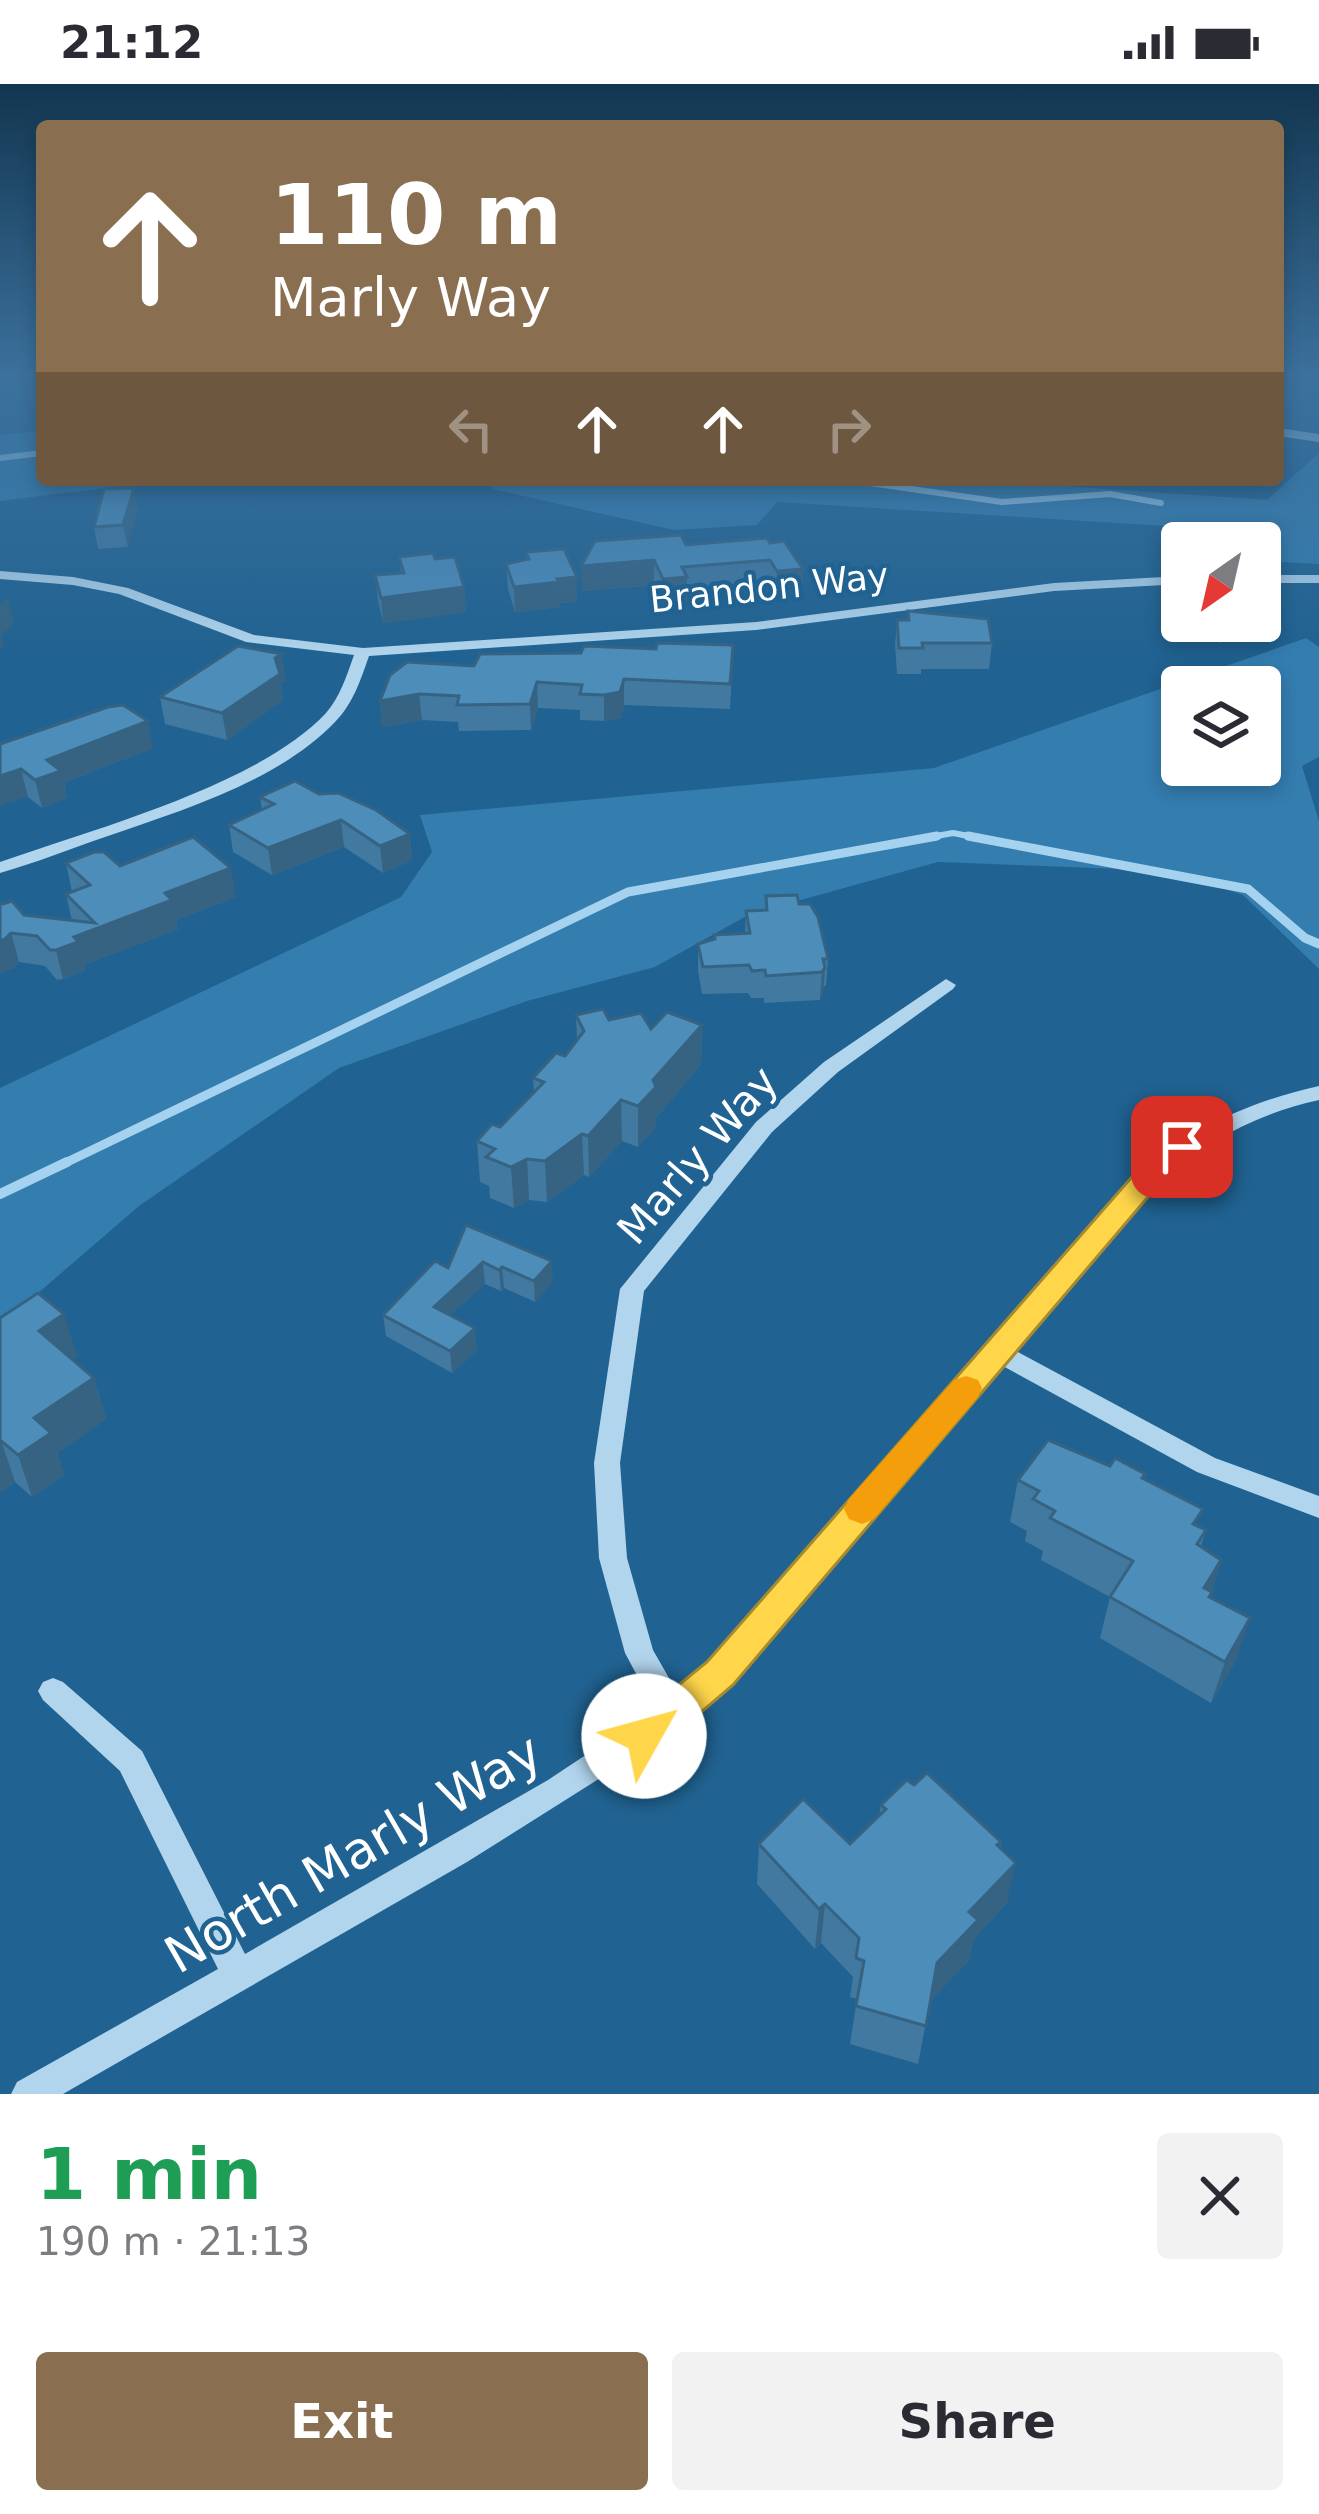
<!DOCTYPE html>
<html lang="en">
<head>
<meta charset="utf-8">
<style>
  body { margin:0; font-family:"DejaVu Sans",sans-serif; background:#f2f2f3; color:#2b2b33; height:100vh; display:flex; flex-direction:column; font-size:45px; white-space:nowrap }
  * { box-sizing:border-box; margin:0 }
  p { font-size:39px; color:#7c7c81 }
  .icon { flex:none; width:66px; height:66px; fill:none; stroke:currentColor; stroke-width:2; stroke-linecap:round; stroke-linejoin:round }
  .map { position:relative; height:2010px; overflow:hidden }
  .panel { display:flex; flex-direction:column; background:#fff; flex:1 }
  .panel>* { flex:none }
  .guide { position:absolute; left:36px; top:36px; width:1248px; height:366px; border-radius:12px; box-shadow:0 6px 18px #0003; background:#896e4f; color:#fff; overflow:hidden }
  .needle { width:78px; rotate:214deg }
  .controls { position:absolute; left:1161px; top:438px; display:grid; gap:24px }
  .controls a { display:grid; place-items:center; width:120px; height:120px; border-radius:12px; background:#fff; box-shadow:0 6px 18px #0003; font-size:60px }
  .pin { position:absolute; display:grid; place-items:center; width:102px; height:102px; color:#fff; margin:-51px; border-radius:24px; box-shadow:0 6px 18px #0006 }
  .me { position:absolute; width:132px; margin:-66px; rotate:52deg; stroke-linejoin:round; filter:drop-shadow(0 0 9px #0008) }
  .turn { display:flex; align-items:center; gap:42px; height:252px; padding:0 36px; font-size:54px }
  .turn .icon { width:156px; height:156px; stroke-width:2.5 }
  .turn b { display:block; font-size:84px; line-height:102px }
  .lanes { display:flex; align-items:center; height:114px; padding:0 36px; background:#0003; justify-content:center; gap:60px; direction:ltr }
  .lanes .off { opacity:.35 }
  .round { display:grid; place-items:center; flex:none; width:126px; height:126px; border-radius:12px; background:#f2f2f3 }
  .headline { display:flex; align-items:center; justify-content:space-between; height:204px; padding:0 36px }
  h1 { font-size:72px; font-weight:700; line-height:90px; color:#1e9e55 }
  .button { display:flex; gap:24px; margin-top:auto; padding:24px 36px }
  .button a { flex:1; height:138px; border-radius:12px; background:#896e4f; color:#fff; font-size:48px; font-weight:700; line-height:138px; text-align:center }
  .button a+a { background:#f2f2f3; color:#2b2b33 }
  .status { display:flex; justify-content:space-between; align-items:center; height:84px; padding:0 60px; background:#fff; direction:ltr }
  .status svg { height:33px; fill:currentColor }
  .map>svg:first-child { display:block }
  .green { fill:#337daf; fill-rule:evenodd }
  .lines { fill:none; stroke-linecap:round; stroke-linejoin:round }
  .stream-far2 { stroke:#a5d2ef; stroke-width:6 }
  .stream-far1 { stroke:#a5d2ef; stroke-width:9 }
  .stream { stroke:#a5d2ef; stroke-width:10 }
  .minor { fill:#b1d5ed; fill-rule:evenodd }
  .wall { fill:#4279a0 }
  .shaded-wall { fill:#366382 }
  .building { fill:#4d8dba; stroke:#366382; stroke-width:3 }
  .route { fill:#ffd54a; stroke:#a68a30; stroke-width:3 }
  .slow { fill:#f59e0b }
  .labels { text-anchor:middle; stroke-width:9; stroke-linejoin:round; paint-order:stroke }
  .far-street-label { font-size:36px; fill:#fff; stroke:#206291 }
  .street-label { font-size:42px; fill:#fff; stroke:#206291 }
  .near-street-label { font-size:51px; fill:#fff; stroke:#206291 }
</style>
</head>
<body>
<div class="status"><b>21:12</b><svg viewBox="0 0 49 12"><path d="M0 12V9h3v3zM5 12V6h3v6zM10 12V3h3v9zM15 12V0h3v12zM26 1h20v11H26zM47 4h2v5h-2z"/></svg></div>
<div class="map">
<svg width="1319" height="2010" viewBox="0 0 1319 2010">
  <rect width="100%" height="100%" fill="#206291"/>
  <!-- green -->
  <g class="green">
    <polygon points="42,346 42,396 169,396 0,417 0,351"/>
    <polygon points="1319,369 1319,480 1260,477 1260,459 1240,459 1231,446 777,418 757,441 674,446 492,405 489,396 974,396 1267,416"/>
    <path d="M1306 554 1319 563V673L1302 682 1319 737V885L1243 811 1172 787 938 778 750 830 655 883 527 917 339 984 139 1122 0 1242V1004L401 813 432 768 420 731 934 684ZM1182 603H1260V681H1182Z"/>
  </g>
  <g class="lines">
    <!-- stream-far2 -->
    <g class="stream-far2">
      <polyline points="0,374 42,369"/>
      <polyline points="849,396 1002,418 1110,410 1161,419"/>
      <polyline points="920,755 953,749 984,755"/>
    </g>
    <!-- stream-far1 -->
    <g class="stream-far1">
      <polyline points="968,752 1248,805 1305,854 1319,860"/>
      <polyline points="61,1081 628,808 937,752"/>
    </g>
    <!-- stream -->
    <polyline class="stream" points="0,1110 67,1078"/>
    <!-- minor -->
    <g class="minor">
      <polygon points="1278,344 1319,350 1319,358 1278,352"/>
      <path d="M0 487 73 493 128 504 254 551 363 564 756 538 1054 499 1182 492V500L1054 507 756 546 369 572C361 595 353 620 335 638 277 698 183 726 105 753 70 765 35 779 0 789V778C93 745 259 701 326 629 340 613 347 591 354 571L246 558 119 510 73 501 0 495Z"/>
      <rect x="1260" y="491" width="59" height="8"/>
      <path d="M946 895 956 901 953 905 838 988 772 1048 644 1207 620 1379 627 1474 653 1566 677 1608 710 1580 1141 1088C1194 1043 1251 1017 1319 1002V1016C1170 1049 1106 1157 1014 1266L1215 1374 1319 1412V1434L1197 1388 1001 1281 730 1598 689 1634 686 1640 467 1778 63 2010H11L17 1998 218 1885 120 1687 43 1616 38 1607 43 1598 53 1594 63 1598 142 1667 245 1870 548 1696 655 1625 625 1569 599 1474 594 1379 620 1205 756 1038 824 978Z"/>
    </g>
  </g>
  <!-- wall -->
  <g class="wall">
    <polygon points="138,426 128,463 98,465 94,443"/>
    <polygon points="770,459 803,485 802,510 776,512 769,500 687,507 687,518 663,520 654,501 582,507 686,461"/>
    <polygon points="526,468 577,518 560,519 560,523 515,528 508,505 506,480 526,475"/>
    <polygon points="399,473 435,475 464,503 466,528 383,539 378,516 375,491 401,489"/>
    <polygon points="908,527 992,559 989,585 921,585 921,590 897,590 895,561 897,536 907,536"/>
    <polygon points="1185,537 1254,537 1253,541 1220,559 1184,546"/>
    <polygon points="474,582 732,586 730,625 624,621 621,634 604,637 580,636 580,626 538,624 531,646 459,647 458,638 422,636 382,643 380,617"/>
    <polygon points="286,596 281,599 283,616 227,656 165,640 160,613"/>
    <polygon points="0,660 153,664 64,699 67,714 42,724 28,713"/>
    <polygon points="319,710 410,750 412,776 383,789 344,763 272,791 233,768 229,741 262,726 260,713"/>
    <polygon points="66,779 120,782 236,813 176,836 178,845 84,881 85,887 63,895 57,896 45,882 19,878 13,885 0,819 24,831 72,837 66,810 72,808"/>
    <polygon points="766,812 799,820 828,875 826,902 824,902 820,916 764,919 764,914 751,914 748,909 702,910 698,887 698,860 745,850 746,827 765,826"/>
    <polygon points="576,931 651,945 702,941 701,980 656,1034 656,1043 638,1063 622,1057 589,1093 584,1091 547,1118 529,1116 514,1124 490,1114 489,1102 480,1098 477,1057 500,1043 534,1008 533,994 565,972 577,956"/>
    <polygon points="466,1141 553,1198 535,1218 504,1204 501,1207 485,1200 450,1231 477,1266 452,1289 386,1252 383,1231 448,1184"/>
    <polygon points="0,1234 77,1272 72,1275 94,1294 106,1335 57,1369 64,1391 32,1413 15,1398 0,1408"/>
    <polygon points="1143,1395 1198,1442 1206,1446 1201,1462 1221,1476 1210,1514 1236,1576 1211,1619 1100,1554 1110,1513 1041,1476 1043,1467 1025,1457 1027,1447 1010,1438 1018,1396"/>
    <polygon points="881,1721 1001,1758 1000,1764 1007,1819 974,1854 969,1876 930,1917 918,1980 850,1960 857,1915 850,1913 853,1893 821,1859 815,1865 757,1800 759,1760 850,1760 879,1732"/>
  </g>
  <!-- shaded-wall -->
  <g class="shaded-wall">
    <polygon points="134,404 138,426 128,463 123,441"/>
    <polygon points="654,476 654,501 582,507 581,482"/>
    <polygon points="803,485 802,510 776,512 777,487"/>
    <polygon points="577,493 577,518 560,519 560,523 515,528 514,503"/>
    <polygon points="687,493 687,518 663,520 663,495"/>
    <polygon points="464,503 466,528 383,539 381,514"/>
    <polygon points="8,514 14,539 1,552 4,563 0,564 0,522"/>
    <polygon points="1225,537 1254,537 1253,541 1220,559"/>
    <polygon points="282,570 286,596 281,599 283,616 227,656 222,629"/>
    <polygon points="624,595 624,621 621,634 604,637 604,611"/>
    <polygon points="537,598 538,624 531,646 530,620"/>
    <polygon points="419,610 422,636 382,643 380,617"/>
    <polygon points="148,637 153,664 64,699 67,714 42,724 35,696 47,676"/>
    <polygon points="21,685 28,713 0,722 0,692"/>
    <polygon points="341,736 344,763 272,791 268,764"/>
    <polygon points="410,750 412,776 383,789 380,762"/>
    <polygon points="231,784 236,813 176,836 178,845 84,881 85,887 63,895 56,866 74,853 165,809"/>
    <polygon points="11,849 19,878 13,885 0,889 0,857"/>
    <polygon points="825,884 823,911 820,916 822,888"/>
    <polygon points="702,941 701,980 656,1034 656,1043 638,1063 638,1022 653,996"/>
    <polygon points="621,1016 622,1057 589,1093 588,1052"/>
    <polygon points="582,1050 584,1091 547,1118 545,1077"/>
    <polygon points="527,1075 529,1116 514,1124 511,1083"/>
    <polygon points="552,1177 553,1198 535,1218 534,1197"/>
    <polygon points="483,1178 485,1200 436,1244 434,1223"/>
    <polygon points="502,1183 504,1204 501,1207 499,1186"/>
    <polygon points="64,1230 77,1272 51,1289 39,1247"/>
    <polygon points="475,1244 477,1266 452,1289 450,1267"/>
    <polygon points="94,1294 106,1335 57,1369 64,1391 32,1413 18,1371 34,1334"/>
    <polygon points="1,1356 15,1398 0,1408 0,1356"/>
    <polygon points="1221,1476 1211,1511 1204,1504"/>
    <polygon points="1250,1534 1236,1576 1211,1619 1225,1578"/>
    <polygon points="1016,1779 1007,1819 974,1854 969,1876 930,1918 937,1879 969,1828"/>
    <polygon points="825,1820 821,1859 815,1865 819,1825"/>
  </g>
  <!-- building -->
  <g class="building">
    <polygon points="134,404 123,441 94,443 104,405"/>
    <polygon points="681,451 686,461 767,454 770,459 784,457 803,485 777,487 770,476 682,483 687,493 663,495 654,476 581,482 595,457"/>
    <polygon points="564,465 577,493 557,495 559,498 514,503 506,480 529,475 526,468"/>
    <polygon points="433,469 435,475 455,473 464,503 381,514 375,491 404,489 399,473"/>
    <polygon points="908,527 988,535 992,559 922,559 923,564 899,564 897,536 909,536"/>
    <polygon points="657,559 733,561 730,600 624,595 620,608 604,611 580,610 582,601 537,598 530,620 457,621 459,612 419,610 380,617 390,591 407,578 474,582 480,570 581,569 584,562 656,565"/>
    <polygon points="238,562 282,570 275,574 280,590 222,629 160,613"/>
    <polygon points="123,621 148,637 47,676 61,687 35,696 21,685 0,692 0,660 108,623"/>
    <polygon points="295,697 319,710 338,709 376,726 410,750 380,762 341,736 268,764 229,741 274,720 260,713"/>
    <polygon points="193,753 231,784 165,809 172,816 74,853 78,858 56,866 50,866 37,852 11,849 5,855 0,857 0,819 3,820 12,817 24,831 95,839 66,810 90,801 66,779 94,768 104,768 120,782"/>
    <polygon points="797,811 799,820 810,820 818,833 828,875 823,875 825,884 822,888 766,892 765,886 752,887 749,881 703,883 698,860 715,855 714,851 750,849 746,827 767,826 766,812"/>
    <polygon points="603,925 609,936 641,929 651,945 667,928 702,941 653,996 656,1003 638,1022 621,1016 588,1052 582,1050 545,1077 527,1075 511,1083 486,1073 495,1065 477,1057 492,1040 500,1043 544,998 533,994 556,969 565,972 584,947 576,931"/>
    <polygon points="466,1141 552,1177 534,1197 502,1183 499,1186 483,1178 434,1223 475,1244 450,1267 383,1231 435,1177 448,1184"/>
    <polygon points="38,1209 64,1230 39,1247 94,1294 34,1334 51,1349 18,1371 0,1356 0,1234"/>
    <polygon points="1048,1356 1110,1382 1115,1374 1145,1390 1142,1394 1203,1425 1193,1440 1206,1446 1197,1460 1221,1476 1204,1504 1212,1508 1209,1513 1250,1534 1225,1578 1110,1513 1133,1477 1050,1434 1055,1427 1033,1415 1039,1407 1018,1396"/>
    <polygon points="927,1689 1001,1758 997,1761 1016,1779 969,1828 978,1836 937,1879 926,1942 856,1922 864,1877 856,1874 859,1854 825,1820 819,1825 759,1760 803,1715 850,1760 886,1725 881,1721 907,1696 914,1701"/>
  </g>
  <!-- sky -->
  <linearGradient id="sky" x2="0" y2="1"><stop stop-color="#123650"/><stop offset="0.51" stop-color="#3c719d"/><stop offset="1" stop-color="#3c719d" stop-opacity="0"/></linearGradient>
  <rect width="1319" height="573" fill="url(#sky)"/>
  <!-- route -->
  <polygon class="route" points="1182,1054 1196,1063 1159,1100 733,1601 658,1665 644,1670 631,1665 625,1652 631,1640 707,1578 1138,1086 1172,1057"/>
  <!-- slow -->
  <polygon class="slow" points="966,1292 978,1296 982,1304 978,1313 874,1435 862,1440 849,1435 844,1425 849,1415 954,1296"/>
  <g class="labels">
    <!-- far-street labels -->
    <g class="far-street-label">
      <text transform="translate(769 503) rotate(-6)" y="13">Brandon Way</text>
    </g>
    <!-- street labels -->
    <g class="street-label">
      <text transform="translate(697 1071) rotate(-49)" y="15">Marly Way</text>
    </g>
    <!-- near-street labels -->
    <g class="near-street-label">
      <text transform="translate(353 1769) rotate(-30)" y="18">North Marly Way</text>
    </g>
  </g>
</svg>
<div class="controls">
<a><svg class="needle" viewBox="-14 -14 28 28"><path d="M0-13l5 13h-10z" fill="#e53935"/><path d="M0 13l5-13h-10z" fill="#7c7c81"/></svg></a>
<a><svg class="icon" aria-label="layers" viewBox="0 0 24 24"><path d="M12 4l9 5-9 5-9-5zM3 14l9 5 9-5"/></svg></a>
</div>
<div class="pin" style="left:1182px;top:1063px;background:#d93025"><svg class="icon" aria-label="arrive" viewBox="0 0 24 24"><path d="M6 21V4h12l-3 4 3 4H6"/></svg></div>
<svg class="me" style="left:644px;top:1652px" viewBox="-20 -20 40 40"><circle r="19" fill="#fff"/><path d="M0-13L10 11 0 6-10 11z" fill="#ffd54a"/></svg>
<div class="guide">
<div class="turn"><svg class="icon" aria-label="ahead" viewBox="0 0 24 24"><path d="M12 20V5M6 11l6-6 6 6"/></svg><div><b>110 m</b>Marly Way</div></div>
<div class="lanes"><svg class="icon off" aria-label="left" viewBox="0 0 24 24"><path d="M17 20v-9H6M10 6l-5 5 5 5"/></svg><svg class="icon" aria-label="ahead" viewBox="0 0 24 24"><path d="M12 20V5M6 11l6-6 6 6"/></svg><svg class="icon" aria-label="ahead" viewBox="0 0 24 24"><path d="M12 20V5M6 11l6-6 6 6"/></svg><svg class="icon off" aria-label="right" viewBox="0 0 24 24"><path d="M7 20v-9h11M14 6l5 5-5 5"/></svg></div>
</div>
</div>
<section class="panel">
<div class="headline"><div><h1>1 min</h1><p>190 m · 21:13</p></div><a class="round"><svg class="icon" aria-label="close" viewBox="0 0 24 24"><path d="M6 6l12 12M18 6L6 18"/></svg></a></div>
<div class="button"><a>Exit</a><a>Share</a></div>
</section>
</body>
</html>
